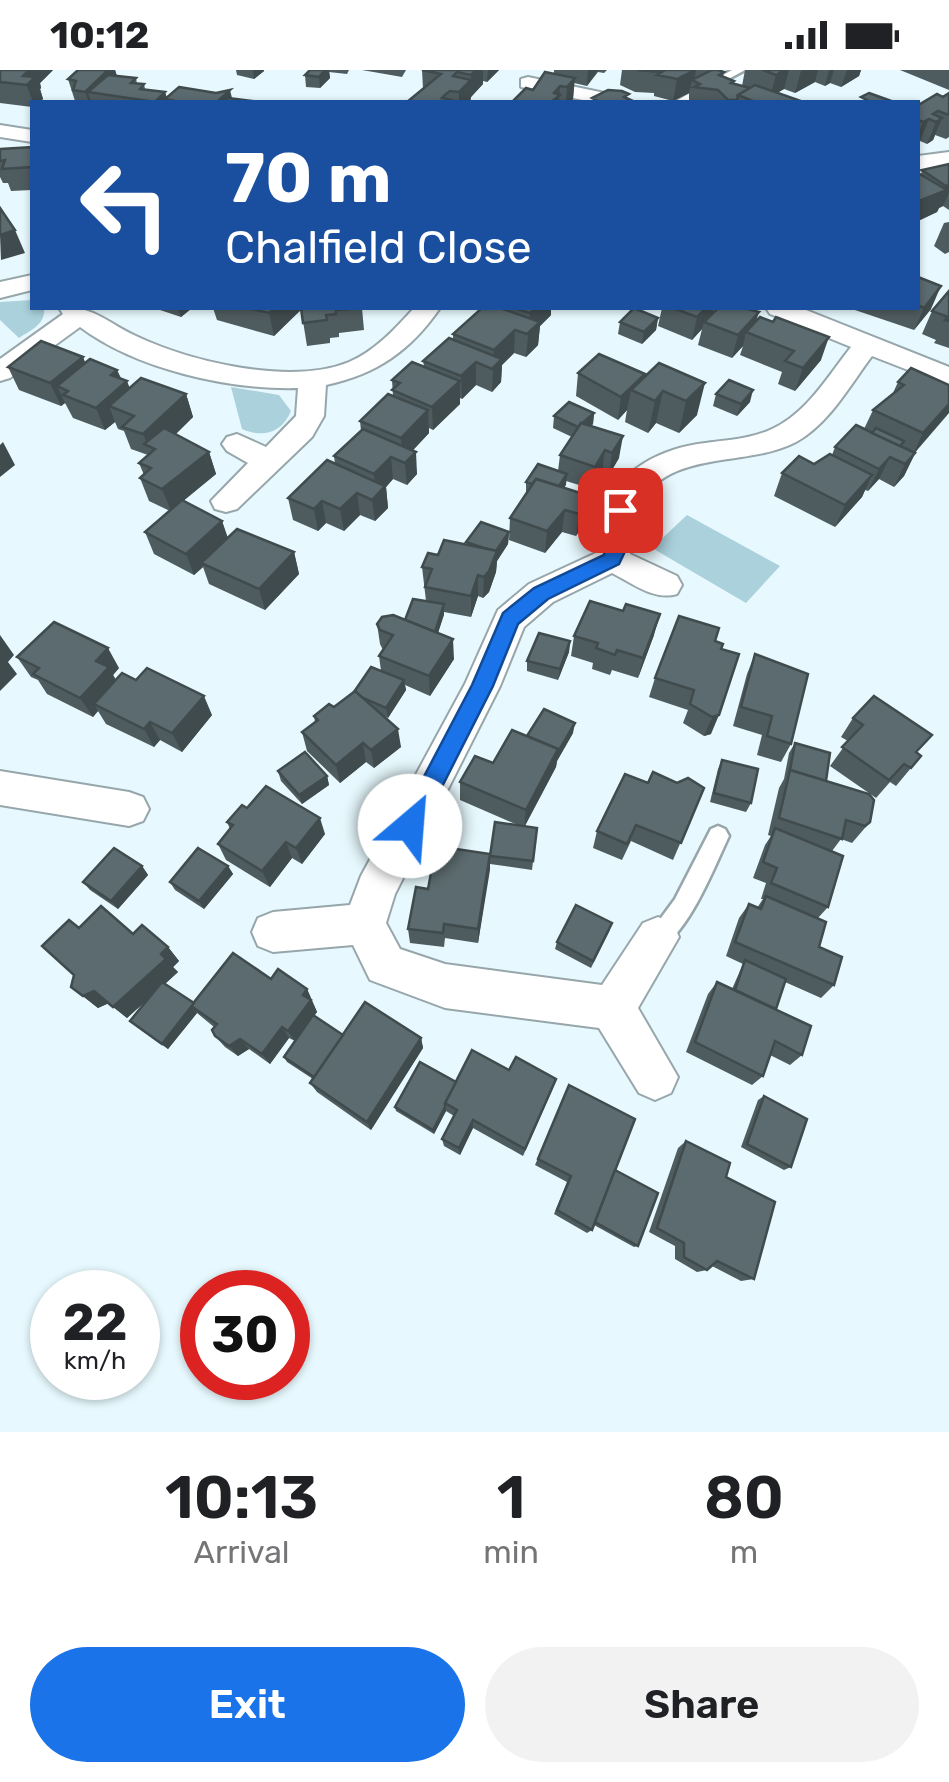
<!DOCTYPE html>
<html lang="en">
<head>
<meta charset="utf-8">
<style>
  body { margin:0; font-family:Rubik,sans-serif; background:#f2f2f2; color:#202124; height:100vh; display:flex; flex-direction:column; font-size:38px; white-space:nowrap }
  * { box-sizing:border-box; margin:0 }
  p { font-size:32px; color:#757577 }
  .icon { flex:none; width:55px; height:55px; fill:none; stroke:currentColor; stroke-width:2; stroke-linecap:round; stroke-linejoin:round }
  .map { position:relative; height:1362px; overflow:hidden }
  .panel { display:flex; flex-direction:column; background:#fff; flex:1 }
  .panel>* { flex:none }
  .guide { position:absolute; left:30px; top:30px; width:890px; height:210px; border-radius:0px; box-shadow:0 2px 8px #0004; background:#1a4fa0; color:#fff; overflow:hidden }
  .speed { position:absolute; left:30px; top:1200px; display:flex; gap:20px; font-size:50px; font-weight:700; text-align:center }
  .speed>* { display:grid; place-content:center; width:130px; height:130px; border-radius:50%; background:#fff; box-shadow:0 2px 8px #0004; line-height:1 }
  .speed small { font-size:25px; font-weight:400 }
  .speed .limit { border:15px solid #d22; background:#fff; color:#111 }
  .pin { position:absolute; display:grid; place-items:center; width:85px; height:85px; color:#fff; margin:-42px; border-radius:20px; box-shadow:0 5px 15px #0006 }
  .me { position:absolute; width:110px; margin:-55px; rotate:27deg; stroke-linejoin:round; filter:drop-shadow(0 0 8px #0008) }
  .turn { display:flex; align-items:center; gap:35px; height:210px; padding:0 30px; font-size:45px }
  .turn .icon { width:130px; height:130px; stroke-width:2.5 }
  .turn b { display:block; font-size:70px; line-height:85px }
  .eta { display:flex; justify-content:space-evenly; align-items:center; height:170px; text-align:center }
  .eta b { font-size:60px; font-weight:600; line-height:70px }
  .primary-button { display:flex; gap:20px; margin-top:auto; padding:20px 30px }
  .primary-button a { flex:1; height:115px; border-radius:60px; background:#1a73e8; color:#fff; font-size:40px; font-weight:600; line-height:115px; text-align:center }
  .primary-button a+a { background:#f2f2f2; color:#202124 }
  .status { display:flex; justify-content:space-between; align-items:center; height:70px; padding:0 50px; background:#fff; direction:ltr }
  .status svg { height:28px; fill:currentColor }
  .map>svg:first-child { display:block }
  .green { fill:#aad1dc }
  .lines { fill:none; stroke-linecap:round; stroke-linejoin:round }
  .lane-casing { stroke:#96a6ab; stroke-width:5 }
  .street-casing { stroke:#96a6ab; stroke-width:4 }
  .lane { fill:#fff; fill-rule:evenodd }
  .street { fill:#fff; fill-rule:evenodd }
  .wall { fill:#4f5c5f }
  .shaded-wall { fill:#404b4e }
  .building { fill:#5c6b6f; stroke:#404b4e; stroke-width:2.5 }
  .route { fill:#1a73e8; stroke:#114b97; stroke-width:2.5 }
</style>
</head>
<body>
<div class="status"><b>10:12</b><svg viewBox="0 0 49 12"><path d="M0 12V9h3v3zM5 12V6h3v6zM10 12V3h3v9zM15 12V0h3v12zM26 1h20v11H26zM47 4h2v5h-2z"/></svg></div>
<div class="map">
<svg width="949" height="1362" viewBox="0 0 949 1362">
  <rect width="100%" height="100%" fill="#e7f9fe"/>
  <!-- green -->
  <g class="green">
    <path d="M32 230V238H44C46 254 31 260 19 268L0 250V232Z"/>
    <path d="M231 317 279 325 291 341C282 363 263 368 242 359Z"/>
    <polygon points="687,445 780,496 746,533 652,478"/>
  </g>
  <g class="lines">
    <defs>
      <g id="lane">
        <polygon points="732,0 745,0 686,32 674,32"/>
        <path d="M718 756 725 759 729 766C715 795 688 866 658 878L650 875 647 867 675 829 711 759Z"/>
      </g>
      <g id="street">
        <polygon points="528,7 619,26 629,32 592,32 521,17 521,9"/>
        <polygon points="0,55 32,60 32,72 0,67"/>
        <polygon points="949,82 949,96 918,100 918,86"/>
        <polygon points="32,205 32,220 0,228 0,212"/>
        <path d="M59 238C96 236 105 252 136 266 191 292 291 316 349 292 375 281 395 259 414 238H440C410 281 377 304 326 315L324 346 312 367 237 439 226 442 215 439 211 431 248 393 227 381 222 374 227 367 237 364 266 377 296 346 298 318C228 320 136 299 80 257L10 308 0 311V289L63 244Z"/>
        <path d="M766 238H801L949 297V316L872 286C850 315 829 354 796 372 744 399 668 377 637 438 631 451 633 469 630 484L677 506 682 515 677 524C654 531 632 513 612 503L553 532 524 557 500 616 395 824 386 853 400 879 445 894 602 915 643 853 658 847 673 853 679 867 638 938 678 1007 671 1023 655 1030 639 1023 599 958 445 938 370 910 353 875 273 882 258 876 252 862 258 848 273 842 350 835 361 806 465 614 498 540 529 514 598 482C601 469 600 456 604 444 617 399 663 378 705 373 728 370 751 369 772 359 807 343 828 306 851 277L770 244Z"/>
        <polygon points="0,701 129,722 143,727 149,739 143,751 129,756 0,735"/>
      </g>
    </defs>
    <!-- lane casing -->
    <use href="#lane" class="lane-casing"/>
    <!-- street casing -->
    <use href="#street" class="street-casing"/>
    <!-- lane -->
    <use href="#lane" class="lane"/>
    <!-- street -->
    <use href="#street" class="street"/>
  </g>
  <!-- wall -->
  <g class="wall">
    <polygon points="0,0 53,0 40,13 41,18 40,19 43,29 39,32 32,32 32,37 0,33"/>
    <polygon points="78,0 115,0 117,6 136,8 137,14 144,14 145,19 165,22 167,28 232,29 259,32 77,32 75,31 68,9"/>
    <polygon points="236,0 264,0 264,1 254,9 237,5"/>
    <polygon points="310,0 349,0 347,4 329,2 330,8 320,18 306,17 305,5"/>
    <polygon points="362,0 406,0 402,7"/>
    <polygon points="422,0 499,0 487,12 483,11 483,14 471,27 470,32 407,32 423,19"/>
    <polygon points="554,0 607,0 604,3 598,2 587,16 574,13 573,29 571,32 512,32 554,4"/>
    <polygon points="622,0 718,0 724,2 723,7 734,11 734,14 742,16 745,0 861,0 859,6 841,17 830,13 825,16 815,12 795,23 784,19 777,23 798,30 797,32 689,32 689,23 673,31 654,26 654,23 635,22 620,15"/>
    <polygon points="900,0 949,0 949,20"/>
    <polygon points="949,23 949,67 946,69 935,65 933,70 927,74 920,71 918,73 918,33 920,34"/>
    <polygon points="32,77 32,120 11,121 8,113 3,113 0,107 0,79"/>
    <polygon points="949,94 949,140 943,136 939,138 937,142 918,151 918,103 921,105 922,100"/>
    <polygon points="949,152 949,182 945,184 934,176 944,153"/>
    <polygon points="918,207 931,239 914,260 849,238 918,238"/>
    <polygon points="949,221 949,278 934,273 936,270 922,264 932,241"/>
    <polygon points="154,238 192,238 181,247"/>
    <polygon points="213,238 362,238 364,260 339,263 339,267 330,268 330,273 307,276 301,239 274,266 217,250"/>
    <polygon points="478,238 551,238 551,245 540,256 538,275 526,287 514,283 502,295 501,312 492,322 476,315 462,329 460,328 460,334 433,360 429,358 429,363 413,380 417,404 407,415 393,409 386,417 388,438 375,451 360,445 344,461 326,453 318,461 293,450 288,428 335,394 334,386 361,361 360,351 393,326 392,310 424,296 423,291 453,270 453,264 478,241"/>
    <polygon points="662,238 714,238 713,243 756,252 821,290 795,321 778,314 782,302 740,285 743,276 732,288 698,275 702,259 692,270 658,256"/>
    <polygon points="658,248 656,260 642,274 618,264 620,252"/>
    <polygon points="83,287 85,293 117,300 121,308 130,318 186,324 193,347 176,364 209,382 216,404 183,431 222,451 228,468 294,482 299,504 265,540 209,514 203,497 194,505 154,484 145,462 170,441 149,431 140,408 144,405 139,393 148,385 131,379 124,361 118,359 115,352 105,360 73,348 65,333 61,336 19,320 8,297"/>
    <polygon points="659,293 697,345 679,363 656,353 648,363 625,352 627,340 618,350 576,326 578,303 644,307"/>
    <polygon points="898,312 949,315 904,406 894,417 879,409 868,421 865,420 862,427 835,457 774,426 782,403 814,394 832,385 835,377 864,359 873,340 893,323"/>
    <polygon points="716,324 750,332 737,346 713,336"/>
    <polygon points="594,343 593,354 591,356 619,388 609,405 602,403 592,419 566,411 564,418 590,426 587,448 576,466 562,462 545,483 509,470 510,448 526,424 526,412 558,401 560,385 572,367 553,358 554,346"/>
    <polygon points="509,462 508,474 497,491 496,502 489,522 483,528 478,526 471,547 444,542 438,563 454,589 430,626 405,615 406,620 388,648 384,646 401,677 374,698 366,692 340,713 307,681 302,662 315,652 314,646 334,637 381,601 379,586 383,580 380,574 377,554 405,550 426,531 422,497 438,485 467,475 466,472"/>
    <polygon points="623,541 654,565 638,608 612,600 610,605 592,599 593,593 571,586 574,566"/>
    <polygon points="570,571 569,582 558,610 527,601 527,591"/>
    <polygon points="715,571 711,664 704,666 683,653 688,640 649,627 655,608"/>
    <polygon points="755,584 791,674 781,692 757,685 762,665 733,656 747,604"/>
    <polygon points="17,587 119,598 113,605 116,610 212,645 182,682 160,670 154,677 106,654 98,641 93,647 47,624 38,610 31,607"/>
    <polygon points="853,648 921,686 896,716 890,712 876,728 830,696 848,671 841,667"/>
    <polygon points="573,663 557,691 556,697 525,756 537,758 532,800 490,794 478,873 445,868 444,877 410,873 408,859 428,819 490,784 520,756 460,730 460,712 493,693 527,666"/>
    <polygon points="795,673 826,711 870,752 852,773 841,769 832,781 828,837 818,848 819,877 834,915 821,928 785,912 776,939 802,985 790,995 770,985 763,1006 752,1015 686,982 708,924 717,912 732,919 743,894 726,886 739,848 749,834 757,838 763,829 761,829 766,813 753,808 765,775 771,766 768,765 779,718 784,709 789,683"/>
    <polygon points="722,690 751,733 746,742 710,732 718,699"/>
    <polygon points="278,701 327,706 329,715 302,734 281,711"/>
    <polygon points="648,713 677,713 704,718 673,790 631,771 622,790 593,778 597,761"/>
    <polygon points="247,738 325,764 302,794 292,788 270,817 226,790 218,774 230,759 227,752"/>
    <polygon points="142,796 148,805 118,839 90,820 83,812"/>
    <polygon points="228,796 233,804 204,839 175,820 170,812"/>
    <polygon points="79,858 133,864 168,877 179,891 173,897 178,902 165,914 194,932 271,909 307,919 317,942 314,946 343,965 421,968 423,978 371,1060 317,1022 310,1013 313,1009 287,992 284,987 295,971 289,968 270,994 249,979 238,986 225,977 215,966 214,957 197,943 168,979 137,957 147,930 127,948 109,933 98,938 71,917 74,905"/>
    <polygon points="610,860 591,898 555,879 557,872"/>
    <polygon points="509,1000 553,1018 523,1086 473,1058 460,1085 444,1076 442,1069 454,1046 446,1041 434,1064 396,1041 395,1037 456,1012"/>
    <polygon points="569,1015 615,1100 638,1176 634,1177 594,1155 592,1160 587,1163 554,1144 567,1112 535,1095"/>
    <polygon points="764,1026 791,1097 784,1100 741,1077 758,1030"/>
    <polygon points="686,1071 726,1107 754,1209 741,1211 712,1196 707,1200 697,1202 675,1189 675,1176 649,1162 678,1078"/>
  </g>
  <!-- shaded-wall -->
  <g class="shaded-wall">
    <polygon points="29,0 53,0 40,13 41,18 40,19 43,29 39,32 33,32 23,6"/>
    <polygon points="108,0 115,0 120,16 88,22 91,32 89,32 85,22"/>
    <polygon points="253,0 264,0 264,1 254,9"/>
    <polygon points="325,0 329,0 330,8 320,18 319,7"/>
    <polygon points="475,0 483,0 483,14 471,27 470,32 459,32 459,22 471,10 471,5"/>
    <polygon points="488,0 499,0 487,12"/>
    <polygon points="588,0 598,0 587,16"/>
    <polygon points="696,0 694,11 692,10 689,23 673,31 677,9"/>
    <polygon points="784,0 789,0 784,19 770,27 776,5"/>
    <polygon points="803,0 818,0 815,12 795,23 801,1"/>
    <polygon points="829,0 834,0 830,13 825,16"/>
    <polygon points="847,0 861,0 859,6 841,17"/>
    <polygon points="575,8 573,29 571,32 566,32 567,17"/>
    <polygon points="560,16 559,32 551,32 554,23"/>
    <polygon points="230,20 233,32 217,32"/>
    <polygon points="165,22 167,30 165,29 166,32 155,32"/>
    <polygon points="942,48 933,70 927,74 936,52"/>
    <polygon points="929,49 920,71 918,73 918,66 923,52"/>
    <polygon points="949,115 949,123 943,136 939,138 937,142 918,151 918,135 919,131 943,121 946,116"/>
    <polygon points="15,160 25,183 1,190 0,165"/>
    <polygon points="941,216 931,239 914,260 924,238"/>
    <polygon points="178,238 192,238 181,247"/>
    <polygon points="275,238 302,239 274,266 269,243"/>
    <polygon points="536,238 551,238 551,245 540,256 538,275 526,287 530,243"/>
    <polygon points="706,238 714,238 711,250 704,252 702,259 692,270 697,247"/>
    <polygon points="759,242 752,265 746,262 743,276 732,288 738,265"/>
    <polygon points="658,248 656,260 642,274 644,262"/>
    <polygon points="515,260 514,283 502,295 501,312 492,322 494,280"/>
    <polygon points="829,267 821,290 795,321 803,298"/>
    <polygon points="83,287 92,310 68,321 57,316 65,333 61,336 50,313"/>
    <polygon points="476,292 476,315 462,329 461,306"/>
    <polygon points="117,300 123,315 127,311 136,334 109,336 115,352 105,360 96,338 111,305"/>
    <polygon points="645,304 641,325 631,320 627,340 618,350 621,327"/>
    <polygon points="460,311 460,334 433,360 432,337"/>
    <polygon points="705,313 697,345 679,363 686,331"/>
    <polygon points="753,320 750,332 737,346 741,334"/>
    <polygon points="663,321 656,353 648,363 655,331"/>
    <polygon points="186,324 193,347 156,383 155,379 148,376 143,364"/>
    <polygon points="949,334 949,343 912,386 923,363"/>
    <polygon points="428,340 429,363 403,391 401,368"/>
    <polygon points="594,343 593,354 578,369 579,358"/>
    <polygon points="623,366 619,388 609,405 612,383"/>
    <polygon points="3,372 15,395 0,407 0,375"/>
    <polygon points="605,380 602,403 592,419 595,397"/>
    <polygon points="209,382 216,404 171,441 162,419"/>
    <polygon points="416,382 417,404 407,415 405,393"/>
    <polygon points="915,383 904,406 894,417 905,394"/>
    <polygon points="391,387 393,409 386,417 388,438 375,451 372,430 376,425 374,404"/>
    <polygon points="890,387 879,409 868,421 879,399"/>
    <polygon points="567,404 566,415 555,433 556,422"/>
    <polygon points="872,405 862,427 835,457 845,435"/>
    <polygon points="357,423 360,445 344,461 340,439"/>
    <polygon points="590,426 587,448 576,466 579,444"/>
    <polygon points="322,431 326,453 318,461 314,439"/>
    <polygon points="565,440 562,462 545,483 547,461"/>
    <polygon points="222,451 229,473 201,493 203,497 194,505 186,484"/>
    <polygon points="509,462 508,474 497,491 496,502 489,522 483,528 484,507 495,482"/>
    <polygon points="294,482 299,504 265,540 259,519"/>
    <polygon points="478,505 478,526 471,547 471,526"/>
    <polygon points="444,534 444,545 435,572 435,562"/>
    <polygon points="660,544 654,565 638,608 643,588"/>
    <polygon points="0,565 14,585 8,592 17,604 0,621"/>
    <polygon points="453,569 454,589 430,626 429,606"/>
    <polygon points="570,571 569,582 558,610 560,599"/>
    <polygon points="108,578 119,598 113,605 120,617 94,634 98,641 93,647 80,628 96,591"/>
    <polygon points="404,610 406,620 388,648 386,638"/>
    <polygon points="204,626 212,645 182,682 172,663"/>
    <polygon points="719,645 711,664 704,666 712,647"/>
    <polygon points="150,652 160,670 154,677 144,659"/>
    <polygon points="575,653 573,663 557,691 556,697 524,757 526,740 558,679"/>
    <polygon points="398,659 401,677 374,698 371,680"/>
    <polygon points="363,673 366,692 340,713 336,695"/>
    <polygon points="327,706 329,715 302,734 299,725"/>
    <polygon points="320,748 325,764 302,794 296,778"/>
    <polygon points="286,772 292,788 270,817 262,801"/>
    <polygon points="490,784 490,800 478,873 478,859"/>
    <polygon points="142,796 148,805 118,839 111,831"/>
    <polygon points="228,796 233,804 204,839 199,831"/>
    <polygon points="168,877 179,891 173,897 178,902 127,948 113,937"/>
    <polygon points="307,919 317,942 295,972 288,961"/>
    <polygon points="94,921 109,933 98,938 83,926"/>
    <polygon points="191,936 197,943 168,979 162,974"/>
    <polygon points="282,957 289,968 270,994 262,984"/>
    <polygon points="421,968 423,978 371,1060 367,1052"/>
    <polygon points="240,969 249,979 238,986 229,976"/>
    <polygon points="445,1037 446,1041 434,1064 433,1060"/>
    <polygon points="473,1050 473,1058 460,1085 459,1078"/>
  </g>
  <!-- building -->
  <g class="building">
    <polygon points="0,0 29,0 23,6 35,7 27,15 0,12"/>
    <polygon points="78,0 108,0 85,22 73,20 76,11 68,9"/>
    <polygon points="310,0 325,0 319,7 305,5"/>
    <polygon points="422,0 476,0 471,5 457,2 453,6 471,10 459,22 450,21 446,24 442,28 451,30 449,32 407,32 441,4"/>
    <polygon points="637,0 695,0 677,9 657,5 662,2"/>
    <polygon points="712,0 718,0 724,2 719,5 734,11 731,13 750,18 738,25 737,30 728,30 718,20 694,17 700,14 692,10"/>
    <polygon points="763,0 784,0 776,5"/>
    <polygon points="545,2 575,8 567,17 560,16 554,23 560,25 551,32 512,32 526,18 533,20"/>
    <polygon points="108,5 136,8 131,13 144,14 140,19 165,22 155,32 88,22"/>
    <polygon points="755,15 798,30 793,32 755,32 738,25"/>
    <polygon points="179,17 216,23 230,20 217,32 179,32 165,29"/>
    <polygon points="608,20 622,21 629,24 624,27 635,32 599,32 600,32 592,28"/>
    <polygon points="869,23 894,32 871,32 861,27"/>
    <polygon points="949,23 949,45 938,41 933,44 942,48 936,52 929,49 923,52 918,50 918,33 920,34 937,24 943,27"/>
    <polygon points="228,28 259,32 223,32"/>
    <polygon points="32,77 32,97 2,99 5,90 0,91 0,79"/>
    <polygon points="949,94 949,115 946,116 922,100"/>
    <polygon points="918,103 947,120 919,131 918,130"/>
    <polygon points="0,138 15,160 0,165"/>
    <polygon points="918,207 941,216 924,238 918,235"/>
    <polygon points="949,221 949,251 945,250 948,247 932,241"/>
    <polygon points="248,238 275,238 269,243"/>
    <polygon points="301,238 359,238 336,240 336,244 326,245 327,250 303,253"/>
    <polygon points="482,238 500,238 540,252 527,264 515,260 494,280 453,264"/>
    <polygon points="514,238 536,238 530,243"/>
    <polygon points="634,238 658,248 644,262 620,252"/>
    <polygon points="673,238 706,238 697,247"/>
    <polygon points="718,238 744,238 759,242 738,265 704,252"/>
    <polygon points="760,247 773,252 776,247 829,267 803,298 785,291 794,281 746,262"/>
    <polygon points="449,268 502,289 492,299 476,292 461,306 423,291"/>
    <polygon points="41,271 83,287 50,313 8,297"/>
    <polygon points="599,284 645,304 621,327 578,303"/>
    <polygon points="90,289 117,300 111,305 127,311 96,338 63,325 68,321 57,316"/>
    <polygon points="412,292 460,311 432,337 392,320 400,313 392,310"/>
    <polygon points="659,293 705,313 686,331 663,321 655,331 631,320"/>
    <polygon points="911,298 949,315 949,334 923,363 873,340 904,315 898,312"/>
    <polygon points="141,308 186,324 143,364 122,357 134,346 109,336"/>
    <polygon points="729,310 753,320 741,334 716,324"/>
    <polygon points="388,324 428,340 401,368 360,351"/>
    <polygon points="569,332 594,343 578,357 554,346"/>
    <polygon points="581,353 623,366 612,383 605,380 595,397 560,385"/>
    <polygon points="856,355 915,383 905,394 890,387 879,399 835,377"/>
    <polygon points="164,358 209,382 162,419 140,408 151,398 139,393 155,379 144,374"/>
    <polygon points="876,358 904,371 900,376 872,363"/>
    <polygon points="363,359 416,382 405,393 391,387 374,404 334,386"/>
    <polygon points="830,384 872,405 845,435 782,403 799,386 814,394"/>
    <polygon points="327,390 385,416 372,430 357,423 340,439 322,431 314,439 288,428"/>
    <polygon points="538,394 567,404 559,416 536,409 532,414 526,412"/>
    <polygon points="536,409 590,426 579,444 565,440 547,461 510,448"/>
    <polygon points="182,430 222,451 186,484 145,462"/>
    <polygon points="481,452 509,462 496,481 484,478 466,472"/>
    <polygon points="237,459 294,482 259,519 201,493"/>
    <polygon points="444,470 497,481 489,501 484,507 478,505 471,526 425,517 432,499 422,497 428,483 438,485"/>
    <polygon points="413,529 444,534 435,562 405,550"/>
    <polygon points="590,531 623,541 626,534 660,544 643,588 617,580 615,585 596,578 598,573 574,566"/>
    <polygon points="393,545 453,569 429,606 379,586 393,565 380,560 377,554 382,547"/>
    <polygon points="679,546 719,558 715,571 723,574 721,579 739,584 719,645 712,647 690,634 694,620 655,608"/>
    <polygon points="54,552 108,578 96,591 109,597 80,628 33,604 39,598 17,587"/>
    <polygon points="539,563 570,571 560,599 527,591"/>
    <polygon points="755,584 808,604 791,674 767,666 772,646 741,637"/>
    <polygon points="371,597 404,610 386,638 363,628 354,622"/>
    <polygon points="147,598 204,626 172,663 150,652 144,659 94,634 122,603 136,610"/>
    <polygon points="355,621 398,659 371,680 363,673 336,695 302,662 318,650 314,646 329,634 334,637"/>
    <polygon points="874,626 932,665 916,682 921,686 911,698 904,694 889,710 842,677 863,655 853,648"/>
    <polygon points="544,639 575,653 558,682 558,679 527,666"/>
    <polygon points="512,660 558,679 526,740 460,712 475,686 493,693"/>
    <polygon points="795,673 830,683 826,711 790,700"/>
    <polygon points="305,682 327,706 299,725 278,701"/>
    <polygon points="722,690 758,699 751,733 714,723"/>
    <polygon points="790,700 869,724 874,730 870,752 865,756 846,750 842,769 779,748"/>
    <polygon points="653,702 677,713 688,708 704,718 681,773 636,755 627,774 597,761 625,704 648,713"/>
    <polygon points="266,716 320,748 296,778 286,772 262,801 218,774 233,755 227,752 242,735 247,738"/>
    <polygon points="495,752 537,758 533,791 490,786"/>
    <polygon points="775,758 843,786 828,837 771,813 777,798 763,792"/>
    <polygon points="436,776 490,784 478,859 444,854 443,863 408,859 416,817 428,819"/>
    <polygon points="114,778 142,796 111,831 83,812"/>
    <polygon points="198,778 228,796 199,831 170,812"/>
    <polygon points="766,826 826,852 819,877 842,887 834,915 735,872 749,834 761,839"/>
    <polygon points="576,835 612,853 593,891 557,872"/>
    <polygon points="101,836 133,864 142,855 168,877 161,884 166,889 113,937 94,921 83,926 71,917 74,905 42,876 69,850 79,858"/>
    <polygon points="233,883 271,909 278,899 307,919 303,925 311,930 288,961 282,957 262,984 240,969 229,976 215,966 212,960 217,954 191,936"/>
    <polygon points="745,890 786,909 776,939 735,920"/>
    <polygon points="162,912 194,933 162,974 130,951"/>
    <polygon points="717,912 811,956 802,985 775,971 763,1006 695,972"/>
    <polygon points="365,932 421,968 367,1052 310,1013"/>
    <polygon points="313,945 343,965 314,1007 284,987"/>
    <polygon points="472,980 509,1000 516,987 556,1009 525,1079 473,1050 459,1078 442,1069 457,1040 445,1033"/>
    <polygon points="420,992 456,1012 445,1033 445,1037 433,1060 395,1037"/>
    <polygon points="569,1015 635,1049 592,1160 557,1140 571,1106 538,1089"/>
    <polygon points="764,1026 807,1049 791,1097 747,1074"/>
    <polygon points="686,1071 730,1093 726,1107 775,1132 754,1209 717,1191 707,1200 684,1187 684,1173 657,1158"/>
    <polygon points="615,1100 658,1123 638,1176 595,1152"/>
  </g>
  <!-- route -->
  <polygon class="route" points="620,434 630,440 628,475 619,494 548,529 518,554 493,616 418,764 410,767 401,764 398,756 472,615 503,543 534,518 604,485 611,440"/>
</svg>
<div class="speed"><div>22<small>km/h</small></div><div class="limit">30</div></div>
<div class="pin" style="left:620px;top:440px;background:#d93025"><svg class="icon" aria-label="arrive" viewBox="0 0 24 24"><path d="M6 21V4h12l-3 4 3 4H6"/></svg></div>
<svg class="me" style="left:410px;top:756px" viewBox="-20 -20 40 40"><circle r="19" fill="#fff"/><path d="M0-13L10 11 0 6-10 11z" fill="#1a73e8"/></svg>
<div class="guide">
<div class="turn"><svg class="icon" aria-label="left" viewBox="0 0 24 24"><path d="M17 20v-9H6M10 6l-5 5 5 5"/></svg><div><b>70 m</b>Chalfield Close</div></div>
</div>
</div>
<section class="panel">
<div class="eta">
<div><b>10:13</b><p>Arrival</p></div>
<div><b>1</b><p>min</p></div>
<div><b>80</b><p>m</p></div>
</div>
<div class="primary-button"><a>Exit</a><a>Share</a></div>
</section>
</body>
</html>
